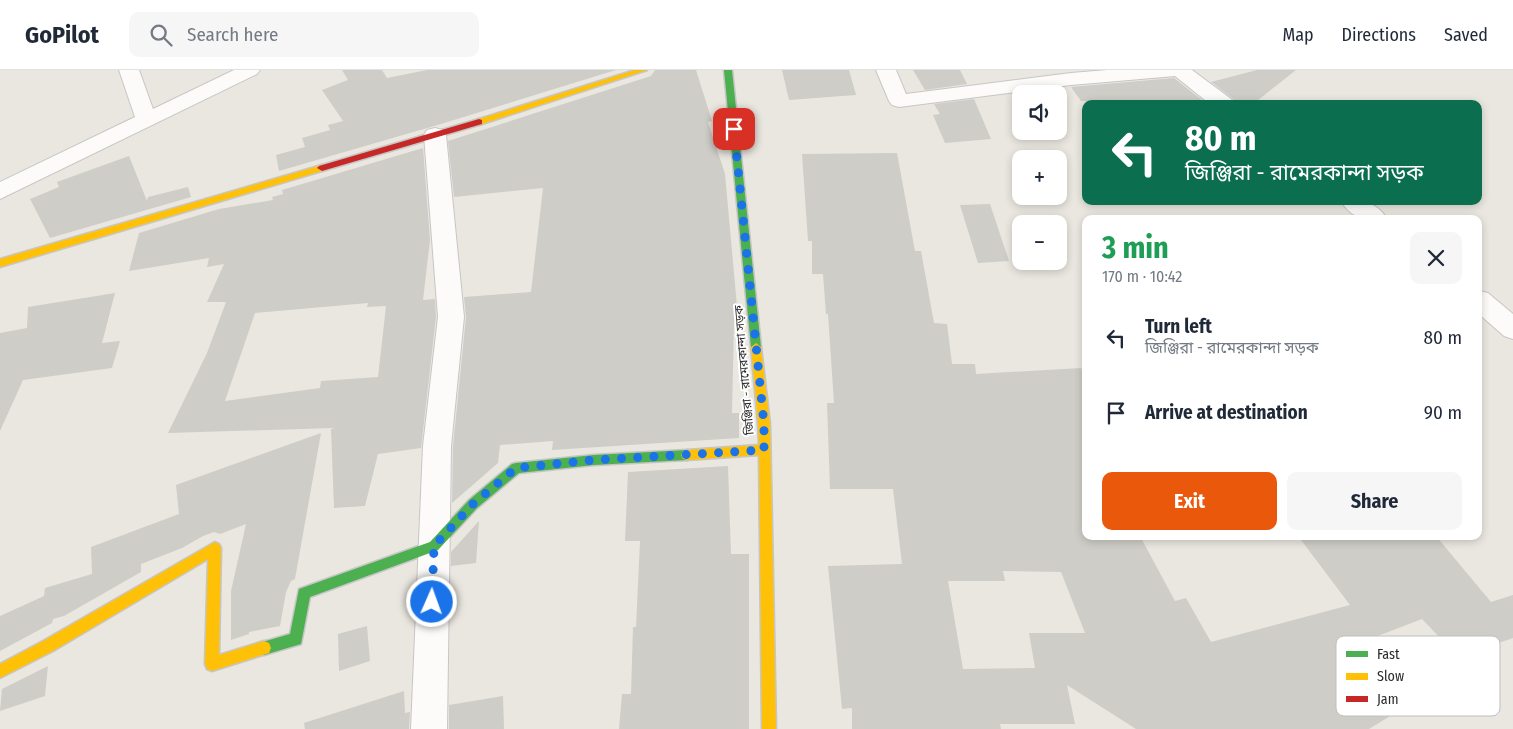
<!DOCTYPE html>
<html lang="en">
<head>
<meta charset="utf-8">
<style>
  body { margin:0; font-family:"Fira Sans Condensed","Noto Sans Bengali",sans-serif; background:#f6f6f7; color:#1f2937; height:100vh; display:flex; flex-direction:column; font-size:19px; white-space:nowrap }
  * { box-sizing:border-box; margin:0 }
  p { font-size:16px; color:#747a83 }
  .icon { flex:none; width:28px; height:28px; fill:none; stroke:currentColor; stroke-width:2; stroke-linecap:round; stroke-linejoin:round }
  .map { position:relative; flex:1; overflow:hidden }
  .details { position:absolute; left:1082px; top:145px; width:400px; height:325px; display:flex; flex-direction:column; background:#fff; border-radius:10px; box-shadow:0 2px 8px #0003 }
  .details>* { flex:none }
  .hud { position:absolute; left:1082px; top:30px; width:400px; height:105px; border-radius:10px; box-shadow:0 2px 8px #0003; background:#0b6e4f; color:#fff; overflow:hidden }
  .controls { position:absolute; left:1012px; top:15px; display:grid; gap:10px }
  .controls a { display:grid; place-items:center; width:55px; height:55px; border-radius:10px; background:#fff; box-shadow:0 2px 8px #0003; font-size:25px }
  .pin { position:absolute; display:grid; place-items:center; width:42px; height:42px; color:#fff; margin:-21px; border-radius:10px; box-shadow:0 2px 8px #0006 }
  .me { position:absolute; width:55px; margin:-28px; rotate:2deg; stroke-linejoin:round; filter:drop-shadow(0 0 4px #0008) }
  .turn { display:flex; align-items:center; gap:18px; height:105px; padding:0 20px; font-size:22px }
  .turn .icon { width:65px; height:65px; stroke-width:2.5 }
  .turn b { display:block; font-size:35px; line-height:42px }
  .round { display:grid; place-items:center; flex:none; width:52px; height:52px; border-radius:10px; background:#f6f6f7 }
  .head { display:flex; align-items:center; justify-content:space-between; height:85px; padding:0 20px }
  h1 { font-size:30px; font-weight:700; line-height:38px; color:#1e9e55 }
  .cta { display:flex; gap:10px; margin-top:auto; padding:10px 20px }
  .cta a { flex:1; height:58px; border-radius:10px; background:#ea580c; color:#fff; font-size:20px; font-weight:700; line-height:58px; text-align:center }
  .cta a+a { background:#f6f6f7; color:#1f2937 }
  ul { padding:0; list-style:none }
  li { display:flex; align-items:center; gap:15px; height:75px; padding:0 20px }
  li div { flex:1 }
  li b { display:block; font-size:19px }
  li em { font-style:normal }
  header { display:flex; align-items:center; gap:30px; box-sizing:border-box; height:70px; padding:0 25px; background:#fff; border-bottom:1px solid #e0e1e3 }
  header strong { font-size:24px }
  nav { display:flex; gap:28px; margin-inline-start:auto; font-size:18px }
  .search { width:350px; height:45px; background:#f6f6f7; display:flex; align-items:center; gap:12px; box-sizing:border-box; padding:0 18px; border-radius:10px; color:#747a83; font-size:19px }
  .map>svg:first-child { display:block }
  .building { fill:#cecdc7; fill-rule:evenodd }
  .lines { fill:none; stroke-linecap:round; stroke-linejoin:round }
  .street-casing { stroke:#c7c6c6; stroke-width:2 }
  .fast-casing { stroke:#c7c6c6; stroke-width:3 }
  .slow-casing { stroke:#c7c6c6; stroke-width:3 }
  .jam-casing { stroke:#c7c6c6; stroke-width:3 }
  .street { fill:#fcfbfa; fill-rule:evenodd }
  .fast { fill:#4caf50; fill-rule:evenodd }
  .slow { fill:#ffc107; fill-rule:evenodd }
  .jam { fill:#c62828; fill-rule:evenodd }
  .route { stroke:#1a73e8; stroke-width:9; stroke-dasharray:0 16.2 }
  .labels { text-anchor:middle; stroke-width:4; stroke-linejoin:round; paint-order:stroke }
  .street-label { font-size:12px; fill:#2b2b2b; stroke:#fff }
  .key { fill:#fff; stroke:#bfbfbf; stroke-width:1 }
  .key-label { font-size:14px; fill:#2b2b2b }
</style>
</head>
<body>
<header>
<strong>GoPilot</strong>
<div class="search"><svg class="icon" aria-label="search" viewBox="0 0 24 24"><circle cx="10" cy="10" r="6"/><path d="M15 15l6 6"/></svg>Search here</div>
<nav><a>Map</a><a>Directions</a><a>Saved</a></nav>
</header>
<div class="map">
<svg width="1513" height="659" viewBox="0 0 1513 659">
  <rect width="100%" height="100%" fill="#eae7e0"/>
  <!-- building -->
  <g class="building">
    <polygon points="342,0 382,0 387,8 427,0 616,0 441,54 279,101 276,85 305,77 302,68 330,60 328,55 343,51 322,20 348,10"/>
    <polygon points="655,0 696,0 712,51 708,52 725,104 738,247 738,254 734,254 732,343 739,343 739,368 552,380 553,371 500,375 498,393 452,433 453,376 466,247 464,227 531,222 543,118 454,127 448,71 651,6"/>
    <polygon points="782,0 849,0 856,25 789,30"/>
    <polygon points="913,0 960,0 967,14 925,20"/>
    <polygon points="1257,0 1296,0 1253,34 1236,34 1232,28 1211,12"/>
    <polygon points="1174,8 1207,34 1086,34 1086,31 1081,31 1071,17"/>
    <polygon points="974,29 991,69 945,73 933,45 940,44 934,34"/>
    <path d="M423 78 430 170 423 230 435 229 436 247 421 378 378 384 365 436 334 438 331 359 334 358 168 363 207 283 226 232H207L224 194 207 197 209 188 129 201 139 163 219 139 273 130 272 127 283 124 282 120ZM368 233 367 237 386 236 378 307 321 311 320 318 225 331 255 243Z"/>
    <path d="M897 83 915 181H921L934 253 947 254 952 294H975L976 304 1081 298 1086 311V466H1140L1175 531 1186 528 1211 572 1350 535 1298 466H1436L1491 532 1513 525V568L1490 576 1496 582 1469 598 1422 549 1370 569 1413 632 1369 659H1136L1067 615 1075 654H1000L1001 659H852V638L842 639 828 496 902 494 893 419H830L827 333H834L828 244H826L823 204H812V171H808L802 84ZM1003 501 1061 502 1085 563H1029L1035 598 963 599 948 511H1005Z"/>
    <polygon points="129,86 147,131 148,127 188,117 191,127 50,168 30,129 59,117 57,112"/>
    <polygon points="990,134 1009,191 978,193 960,135"/>
    <polygon points="115,223 102,273 120,271 112,298 23,310 0,361 0,263 27,258 28,237"/>
    <polygon points="321,363 295,509 291,511 286,522 280,556 249,562 249,564 231,570 231,521 246,454 220,464 214,462 203,466 182,478 141,494 141,502 64,546 53,549 52,553 0,581 0,546 44,526 45,518 92,504 91,477 179,444 176,415"/>
    <polygon points="728,396 731,484 749,484 749,659 619,659 622,624 631,624 633,557 636,557 640,471 625,471 628,402"/>
    <polygon points="479,451 476,493 451,496 451,482"/>
    <polygon points="367,556 370,591 339,601 338,564"/>
    <polygon points="48,596 45,626 0,641 2,619"/>
    <polygon points="404,621 405,643 410,642 409,659 305,659 304,653"/>
    <polygon points="503,626 504,659 449,659 449,635"/>
  </g>
  <g class="lines">
    <defs>
      <g id="street">
        <polygon points="119,0 139,0 153,39 234,0 260,0 257,4 0,129 0,112 135,47"/>
        <polygon points="876,0 896,0 906,24 1071,3 1107,0 1192,0 1231,29 1234,34 1210,34 1175,6 1071,15 899,37 892,35 889,31"/>
        <polygon points="435,58 443,60 446,65 464,247 451,376 447,659 411,659 423,376 438,247 424,65 427,60"/>
        <path d="M1341 131C1360 131 1376 130 1387 149 1366 149 1353 151 1341 131Z"/>
        <polygon points="1479,221 1488,223 1513,244 1513,269 1504,266 1479,244"/>
      </g>
      <g id="fast">
        <polygon points="724,0 732,0 761,277 756,281 751,277"/>
        <polygon points="687,380 691,381 693,385 691,389 687,390 594,395 519,403 477,438 438,480 310,527 301,574 264,585 259,583 257,578 259,573 290,564 299,519 430,472 469,430 512,394 516,393 594,385"/>
      </g>
      <g id="slow">
        <polygon points="635,0 647,0 482,54 479,55 475,52 476,50"/>
        <polygon points="322,95 325,96 325,100 0,197 0,189"/>
        <polygon points="756,273 761,277 770,354 776,659 762,659 759,385 687,390 683,389 681,385 683,381 687,380 759,375 758,354 751,277"/>
        <polygon points="215,472 219,474 221,478 219,585 264,571 269,573 271,578 269,583 212,601 207,599 205,594 208,489 53,581 0,608 0,594 43,571"/>
      </g>
      <polygon id="jam" points="479,49 482,50 482,54 322,101 317,98 319,96"/>
    </defs>
    <!-- street casing -->
    <use href="#street" class="street-casing"/>
    <!-- fast casing -->
    <use href="#fast" class="fast-casing"/>
    <!-- slow casing -->
    <use href="#slow" class="slow-casing"/>
    <!-- jam casing -->
    <use href="#jam" class="jam-casing"/>
    <!-- street -->
    <use href="#street" class="street"/>
    <!-- fast -->
    <use href="#fast" class="fast"/>
    <!-- slow -->
    <use href="#slow" class="slow"/>
    <!-- jam -->
    <use href="#jam" class="jam"/>
  </g>
  <g class="lines">
    <!-- route -->
    <polyline class="route" points="432,532 434,476 473,434 516,398 594,390 764,380 764,354 734,59"/>
  </g>
  <g class="labels">
    <!-- street labels -->
    <g class="street-label">
      <text transform="translate(744 300) rotate(-95)" y="4">জিঞ্জিরা - রামেরকান্দা সড়ক</text>
    </g>
  </g>
  <!-- legend -->
  <rect x="1336" y="566" width="164" height="80" rx="8" class="key"/>
  <rect x="1346" y="581" width="22" height="6" fill="#4caf50"/>
  <rect x="1346" y="603" width="22" height="7" fill="#ffc107"/>
  <rect x="1346" y="626" width="22" height="6" fill="#c62828"/>
  <g class="key-label">
    <text x="1377" y="589">Fast</text>
    <text x="1377" y="611">Slow</text>
    <text x="1377" y="634">Jam</text>
  </g>
</svg>
<div class="controls">
<a><svg class="icon" aria-label="sound" viewBox="0 0 24 24"><path d="M4 9h4l5-4v14l-5-4H4zM17 9q2 3 0 6"/></svg></a>
<a>+</a>
<a>−</a>
</div>
<div class="pin" style="left:734px;top:59px;background:#d93025"><svg class="icon" aria-label="arrive" viewBox="0 0 24 24"><path d="M6 21V4h12l-3 4 3 4H6"/></svg></div>
<svg class="me" style="left:432px;top:532px" viewBox="-20 -20 40 40"><circle r="17" fill="#1a73e8" stroke="#fff" stroke-width="3"/><path d="M0-11L8 9 0 5-8 9z" fill="#fff"/></svg>
<div class="hud">
<div class="turn"><svg class="icon" aria-label="left" viewBox="0 0 24 24"><path d="M17 20v-9H6M10 6l-5 5 5 5"/></svg><div><b>80 m</b>জিঞ্জিরা - রামেরকান্দা সড়ক</div></div>
</div>
<section class="details">
<div class="head"><div><h1>3 min</h1><p>170 m · 10:42</p></div><a class="round"><svg class="icon" aria-label="close" viewBox="0 0 24 24"><path d="M6 6l12 12M18 6L6 18"/></svg></a></div>
<ul>
<li><svg class="icon" aria-label="left" viewBox="0 0 24 24"><path d="M17 20v-9H6M10 6l-5 5 5 5"/></svg><div><b>Turn left</b><p>জিঞ্জিরা - রামেরকান্দা সড়ক</p></div><em>80 m</em></li>
<li><svg class="icon" aria-label="arrive" viewBox="0 0 24 24"><path d="M6 21V4h12l-3 4 3 4H6"/></svg><div><b>Arrive at destination</b></div><em>90 m</em></li>
</ul>
<div class="cta"><a>Exit</a><a>Share</a></div>
</section>
</div>
</body>
</html>
